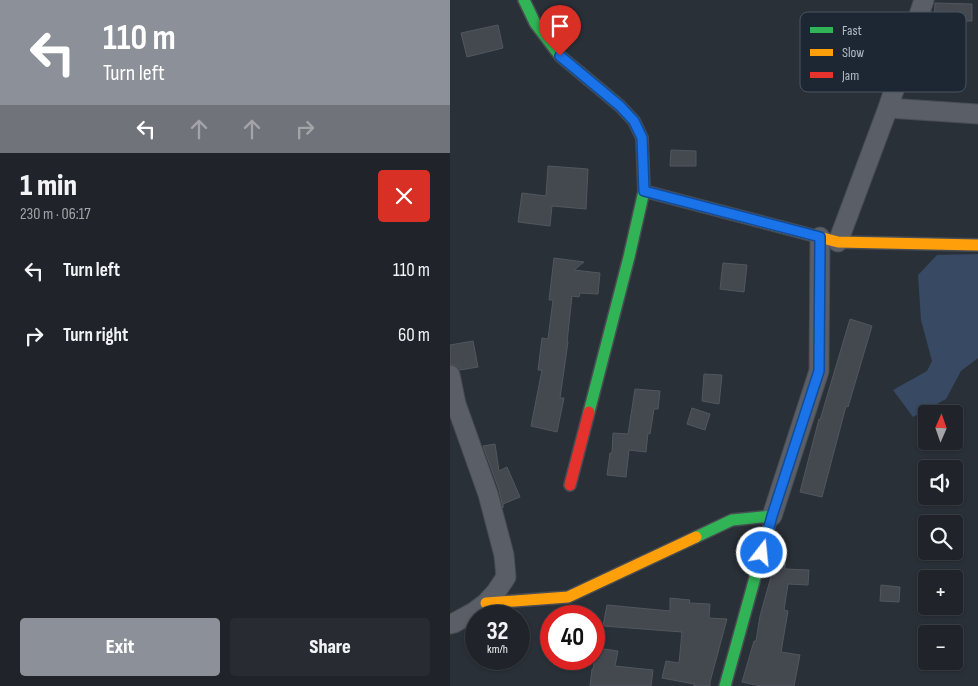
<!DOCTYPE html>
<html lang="en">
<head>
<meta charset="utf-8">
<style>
  body { margin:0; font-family:"Sofia Sans Condensed",sans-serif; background:#282c32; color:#f1f3f6; height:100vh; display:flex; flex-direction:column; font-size:19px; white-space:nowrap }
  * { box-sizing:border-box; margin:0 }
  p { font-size:16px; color:#a2a4a8 }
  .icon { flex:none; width:28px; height:28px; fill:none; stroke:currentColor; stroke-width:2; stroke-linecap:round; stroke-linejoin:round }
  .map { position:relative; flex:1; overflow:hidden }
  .panel { display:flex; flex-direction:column; background:#20242a; width:450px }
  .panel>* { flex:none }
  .top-card { background:#8c9099; color:#fff; overflow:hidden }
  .needle { width:32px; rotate:2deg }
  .controls { position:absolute; left:468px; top:405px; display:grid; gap:10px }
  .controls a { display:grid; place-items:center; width:45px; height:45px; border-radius:5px; background:#20242a; box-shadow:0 1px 4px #0004,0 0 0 1px #3d4147; font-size:25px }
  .speed { position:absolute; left:15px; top:605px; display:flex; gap:10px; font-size:25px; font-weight:700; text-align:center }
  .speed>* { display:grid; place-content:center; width:65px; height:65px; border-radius:50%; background:#20242a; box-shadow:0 1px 4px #0004,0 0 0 1px #3d4147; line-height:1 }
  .speed small { font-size:12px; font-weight:400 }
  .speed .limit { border:8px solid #d22; background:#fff; color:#111 }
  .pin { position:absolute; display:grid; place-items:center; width:42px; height:42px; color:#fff; margin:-51px -21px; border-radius:50% 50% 50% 0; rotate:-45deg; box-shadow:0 0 5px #0007 }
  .pin .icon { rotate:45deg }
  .me { position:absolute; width:55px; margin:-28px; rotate:16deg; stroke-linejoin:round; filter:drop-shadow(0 0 4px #0008) }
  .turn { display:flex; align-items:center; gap:18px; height:105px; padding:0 20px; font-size:22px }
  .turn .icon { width:65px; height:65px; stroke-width:2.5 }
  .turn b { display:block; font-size:35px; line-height:42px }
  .lanes { display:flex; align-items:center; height:48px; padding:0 20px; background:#0003; justify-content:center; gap:25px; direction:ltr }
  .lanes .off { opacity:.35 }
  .round { display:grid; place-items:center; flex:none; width:52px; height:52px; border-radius:5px; background:#282c32 }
  .headline { display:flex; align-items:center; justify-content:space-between; height:85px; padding:0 20px }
  h1 { font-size:30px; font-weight:800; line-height:38px }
  .button { display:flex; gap:10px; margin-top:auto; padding:10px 20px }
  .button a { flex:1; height:58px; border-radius:5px; background:#8c9099; color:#fff; font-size:20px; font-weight:800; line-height:58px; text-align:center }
  .button a+a { background:#282c32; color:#f1f3f6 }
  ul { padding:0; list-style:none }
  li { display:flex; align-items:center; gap:15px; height:65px; padding:0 20px }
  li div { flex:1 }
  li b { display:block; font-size:19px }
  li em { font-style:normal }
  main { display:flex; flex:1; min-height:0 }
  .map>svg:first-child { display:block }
  .water { fill:#384963 }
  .building { fill:#444950; stroke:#52575f }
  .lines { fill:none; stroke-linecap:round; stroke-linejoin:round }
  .street-casing { stroke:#484c53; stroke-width:21 }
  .fast-casing { stroke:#484c53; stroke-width:14 }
  .slow-casing { stroke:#484c53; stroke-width:14 }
  .jam-casing { stroke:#484c53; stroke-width:14 }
  .street { stroke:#5a5e66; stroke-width:19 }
  .fast { stroke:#30b455; stroke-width:11 }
  .slow { stroke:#ff9f0a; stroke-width:11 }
  .jam { stroke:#e5322d; stroke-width:11 }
  .route-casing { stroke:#114b97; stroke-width:12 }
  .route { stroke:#1a73e8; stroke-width:9 }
  .key { fill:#1d2633; stroke:#4a5360; stroke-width:1 }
  .key-label { font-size:14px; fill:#b4bcc9 }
</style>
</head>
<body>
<main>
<section class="panel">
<div class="top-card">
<div class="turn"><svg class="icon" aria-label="left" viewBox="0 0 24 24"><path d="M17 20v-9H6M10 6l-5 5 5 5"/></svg><div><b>110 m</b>Turn left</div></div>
<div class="lanes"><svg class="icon" aria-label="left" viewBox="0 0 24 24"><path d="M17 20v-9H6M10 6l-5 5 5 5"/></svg><svg class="icon off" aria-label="ahead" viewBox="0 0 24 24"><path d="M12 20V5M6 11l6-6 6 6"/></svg><svg class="icon off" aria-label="ahead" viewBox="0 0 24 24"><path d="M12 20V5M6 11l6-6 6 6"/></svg><svg class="icon off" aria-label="right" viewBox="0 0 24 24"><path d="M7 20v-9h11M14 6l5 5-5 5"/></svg></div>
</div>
<div class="headline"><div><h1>1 min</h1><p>230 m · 06:17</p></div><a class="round" style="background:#d93025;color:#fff"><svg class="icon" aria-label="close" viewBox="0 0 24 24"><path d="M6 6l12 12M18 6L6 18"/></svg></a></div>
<ul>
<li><svg class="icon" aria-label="left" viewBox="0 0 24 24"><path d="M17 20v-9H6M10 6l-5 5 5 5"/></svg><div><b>Turn left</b></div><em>110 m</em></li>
<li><svg class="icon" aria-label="right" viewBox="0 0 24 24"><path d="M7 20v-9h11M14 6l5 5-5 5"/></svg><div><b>Turn right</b></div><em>60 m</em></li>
</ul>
<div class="button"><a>Exit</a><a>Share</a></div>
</section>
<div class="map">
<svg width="528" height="686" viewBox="0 0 528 686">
  <rect width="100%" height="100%" fill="#2a3038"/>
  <!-- water -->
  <polygon class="water" points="528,254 528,358 511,371 496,399 463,417 443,390 477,371 482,361 471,320 468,275 487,255"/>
  <!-- building -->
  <g class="building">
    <polygon points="485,3 522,4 522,21 503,21 503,23 484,22"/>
    <polygon points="48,25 53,48 17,57 11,33"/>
    <polygon points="221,150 246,151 246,166 220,166"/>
    <polygon points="98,166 138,169 136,209 102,206 100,226 68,222 72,193 96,196"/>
    <polygon points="104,258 134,262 124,270 150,273 148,294 130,293 129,297 122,296 117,342 118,342 110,398 114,398 107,432 81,426 92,370 88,370 92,338 98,339 103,300 99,300"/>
    <polygon points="273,263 297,265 294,292 270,289"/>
    <polygon points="400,319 422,326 398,407 396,406 372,497 350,492 369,419 370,420"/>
    <polygon points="23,341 28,367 10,370 8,367 4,365 0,364 0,345"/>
    <polygon points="254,374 272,375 269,404 252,401"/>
    <polygon points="185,389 210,391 208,409 204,409 200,434 198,433 196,452 179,450 176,477 157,475 160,453 162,453 163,433 178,434"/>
    <polygon points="242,408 260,414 255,430 237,424"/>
    <polygon points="45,444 49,471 57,467 70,497 53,504 53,508 49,490 33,446"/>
    <polygon points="326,559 335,560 335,569 359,570 358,585 338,584 334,610 338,611 331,652 350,655 344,686 311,686 292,682 304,641 306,641 310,616"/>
    <polygon points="431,585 450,587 449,602 430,601"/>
    <polygon points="220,598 240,600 239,603 260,604 259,618 277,619 260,682 260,686 244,686 244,684 212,678 216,661 229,663 232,632 153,626 157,605 220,611"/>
    <polygon points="147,648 168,651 165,666 203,670 201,686 140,686 142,669 143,669"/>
  </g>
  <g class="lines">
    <defs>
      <g id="street">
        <polyline points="438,108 528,114"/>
        <polyline points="388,242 438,108 474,0"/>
        <polyline points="0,375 6,404 38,494 54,555 56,577 46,592 36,603 24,612 4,623 0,624"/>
        <polyline points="322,516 369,371 370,237"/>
      </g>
      <g id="fast">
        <polyline points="74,0 85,23 110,56 170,106 184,121 192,138 194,191 179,257 139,412"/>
        <polyline points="246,537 282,520 322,516 275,686"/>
      </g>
      <g id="slow">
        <polyline points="194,191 388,242 528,245"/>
        <polyline points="36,603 118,597 246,537"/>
      </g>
      <polyline id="jam" points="120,485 139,412"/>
    </defs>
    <!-- street casing -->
    <use href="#street" class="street-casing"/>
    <!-- fast casing -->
    <use href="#fast" class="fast-casing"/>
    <!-- slow casing -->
    <use href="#slow" class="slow-casing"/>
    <!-- jam casing -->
    <use href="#jam" class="jam-casing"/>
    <!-- street -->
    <use href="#street" class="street"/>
    <!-- fast -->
    <use href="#fast" class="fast"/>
    <!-- slow -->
    <use href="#slow" class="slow"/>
    <!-- jam -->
    <use href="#jam" class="jam"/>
  </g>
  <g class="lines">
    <defs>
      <polyline id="route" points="110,56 170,106 184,121 192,138 194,191 370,237 369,371 322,516 312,553"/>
    </defs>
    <!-- route casing -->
    <use href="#route" class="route-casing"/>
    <!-- route -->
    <use href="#route" class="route"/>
  </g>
  <!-- legend -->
  <rect x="350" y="12" width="166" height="80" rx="8" class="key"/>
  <rect x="360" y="27" width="23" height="6" fill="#30b455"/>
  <rect x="360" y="49" width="23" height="7" fill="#ff9f0a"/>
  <rect x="360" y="72" width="23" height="6" fill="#e5322d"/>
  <g class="key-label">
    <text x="392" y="35">Fast</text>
    <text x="392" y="57">Slow</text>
    <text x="392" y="80">Jam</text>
  </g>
</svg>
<div class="controls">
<a><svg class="needle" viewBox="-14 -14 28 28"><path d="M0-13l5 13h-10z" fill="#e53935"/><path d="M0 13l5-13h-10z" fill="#a2a4a8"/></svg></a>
<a><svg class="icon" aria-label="sound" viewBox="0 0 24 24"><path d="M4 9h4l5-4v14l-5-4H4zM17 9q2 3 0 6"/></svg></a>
<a><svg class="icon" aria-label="search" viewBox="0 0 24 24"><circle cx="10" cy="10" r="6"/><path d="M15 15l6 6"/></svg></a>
<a>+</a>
<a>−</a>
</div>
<div class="speed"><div>32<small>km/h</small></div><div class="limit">40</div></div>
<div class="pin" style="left:110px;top:56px;background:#d93025"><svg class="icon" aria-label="arrive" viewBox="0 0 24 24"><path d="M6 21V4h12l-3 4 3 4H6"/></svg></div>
<svg class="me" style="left:312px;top:553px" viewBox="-20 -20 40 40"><circle r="17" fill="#1a73e8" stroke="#fff" stroke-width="3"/><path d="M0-11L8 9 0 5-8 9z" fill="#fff"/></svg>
</div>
</main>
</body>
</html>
